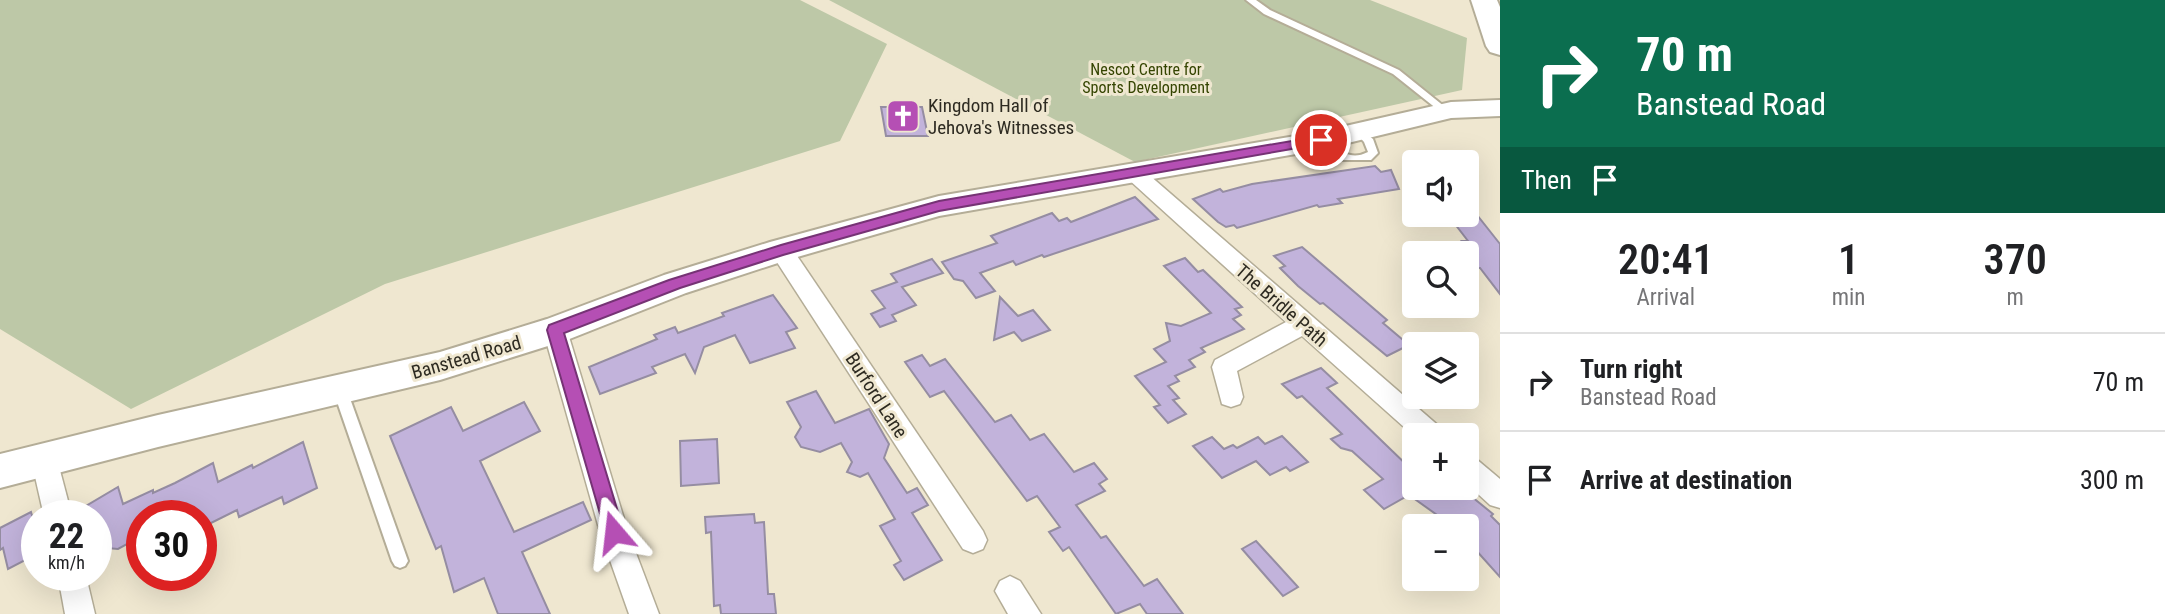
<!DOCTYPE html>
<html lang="en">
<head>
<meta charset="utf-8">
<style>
  body { margin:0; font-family:"Roboto Condensed",sans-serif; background:#f2f2f2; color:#202124; height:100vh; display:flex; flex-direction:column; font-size:26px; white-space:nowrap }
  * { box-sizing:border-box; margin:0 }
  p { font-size:23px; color:#757577 }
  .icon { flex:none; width:38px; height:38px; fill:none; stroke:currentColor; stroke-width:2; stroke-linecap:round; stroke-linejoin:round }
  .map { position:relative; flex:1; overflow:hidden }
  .details { display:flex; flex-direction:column; background:#fff; width:665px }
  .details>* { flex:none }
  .hud { background:#0b6e4f; color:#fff; overflow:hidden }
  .fabs { position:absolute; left:1402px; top:150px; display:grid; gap:14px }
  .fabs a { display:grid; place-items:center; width:77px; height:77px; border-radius:7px; background:#fff; box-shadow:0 7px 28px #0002; font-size:35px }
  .speed { position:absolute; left:21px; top:500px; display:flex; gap:14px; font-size:35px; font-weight:700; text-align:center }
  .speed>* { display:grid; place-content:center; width:91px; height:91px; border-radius:50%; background:#fff; box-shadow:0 7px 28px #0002; line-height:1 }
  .speed small { font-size:18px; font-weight:400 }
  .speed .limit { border:10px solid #d22; background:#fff; color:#111 }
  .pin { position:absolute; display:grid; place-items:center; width:60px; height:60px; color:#fff; margin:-30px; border:4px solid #fff; border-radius:50%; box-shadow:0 2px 7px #0007 }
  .me { position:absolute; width:77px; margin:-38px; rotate:343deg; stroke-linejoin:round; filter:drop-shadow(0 0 5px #0008) }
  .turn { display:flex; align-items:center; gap:24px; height:147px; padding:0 21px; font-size:32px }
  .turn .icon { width:91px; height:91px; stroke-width:2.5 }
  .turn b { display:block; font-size:49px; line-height:60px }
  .then { display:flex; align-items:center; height:66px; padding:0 21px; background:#0003; gap:14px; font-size:26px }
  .eta { display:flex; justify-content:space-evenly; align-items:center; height:119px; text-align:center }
  .eta b { font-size:42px; font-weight:600; line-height:49px }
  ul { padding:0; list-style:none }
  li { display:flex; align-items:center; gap:21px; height:98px; padding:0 21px; border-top:2px solid #e0e0e0 }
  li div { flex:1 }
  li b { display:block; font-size:26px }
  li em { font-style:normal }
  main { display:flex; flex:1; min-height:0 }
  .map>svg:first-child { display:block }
  .green { fill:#bdc8a7 }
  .building { fill:#c2b3db; stroke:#958da2; stroke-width:2 }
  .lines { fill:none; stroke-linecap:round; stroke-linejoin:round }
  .lane-casing { stroke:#b4ad97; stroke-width:4 }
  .street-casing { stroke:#b4ad97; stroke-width:3 }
  .secondary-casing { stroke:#b4ad97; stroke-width:4 }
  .highway-casing { stroke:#b4ad97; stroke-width:4 }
  .lane { fill:#fff; fill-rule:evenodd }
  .street { fill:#fff; fill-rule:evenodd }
  .secondary { fill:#fff; fill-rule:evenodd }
  .highway { fill:#fff; fill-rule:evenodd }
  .route { fill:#b54fb4; stroke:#763375; stroke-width:2 }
  .labels { text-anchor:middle; stroke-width:6; stroke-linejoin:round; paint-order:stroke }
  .far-park-label { font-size:16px; fill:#344400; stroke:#efe7d0 }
  .poi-label { font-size:19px; fill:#2d2a21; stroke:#efe7d0; text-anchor:start }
  .street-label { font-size:19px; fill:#2d2a21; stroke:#efe7d0 }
</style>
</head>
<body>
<main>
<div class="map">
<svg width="1500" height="614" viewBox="0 0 1500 614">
  <rect width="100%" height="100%" fill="#efe7d0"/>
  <!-- green -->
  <g class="green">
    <polygon points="0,0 800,0 887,44 840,141 385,284 131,409 0,329"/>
    <polygon points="829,0 1370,0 1467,38 1462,90 1135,162"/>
  </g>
  <!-- building -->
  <g class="building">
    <polygon points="881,107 922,107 928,136 886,136"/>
    <polygon points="1375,166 1381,172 1391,170 1399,189 1338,199 1342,203 1319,207 1317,205 1237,228 1234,225 1226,227 1218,222 1193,199 1220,189 1223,192 1252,184"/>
    <polygon points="1135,197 1158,219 1044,257 1042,255 1016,265 1013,261 980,273 995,291 976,298 963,281 954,279 942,262 997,243 991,236 1052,213 1059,221 1067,218 1071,222"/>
    <polygon points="1448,215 1477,215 1500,244 1500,294 1480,268 1470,268 1466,263 1466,254 1459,254 1457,251 1469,250 1462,241 1468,241"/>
    <polygon points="1302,247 1387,320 1383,323 1409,345 1387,356 1323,303 1320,304 1298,286 1280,268 1285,266 1274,256"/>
    <polygon points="1185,258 1198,272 1203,270 1242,307 1235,309 1241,315 1233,319 1244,329 1201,348 1205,352 1189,360 1195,367 1175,376 1179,381 1168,386 1179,398 1173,400 1186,414 1168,423 1154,407 1160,405 1135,376 1166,362 1154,349 1170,341 1166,323 1181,326 1211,313 1164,266"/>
    <polygon points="932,259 943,273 902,287 916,305 892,315 896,321 880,327 871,314 885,308 872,291 897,282 891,274"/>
    <polygon points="773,295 797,328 786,332 795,348 750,363 735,335 704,347 695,373 685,354 652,367 656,373 600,394 589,367 657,339 654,335 675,327 678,333 724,316 722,313"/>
    <polygon points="1000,297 1018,316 1033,310 1050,330 1022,341 1014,332 994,340"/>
    <polygon points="922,355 930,366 945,359 995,422 1011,415 1030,440 1044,434 1074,472 1094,463 1107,479 1099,484 1105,491 1076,505 1101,538 1106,536 1144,586 1157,579 1183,614 1147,614 1140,604 1116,614 1069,547 1063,551 1049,532 1060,527 1037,496 1027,501 944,391 930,397 905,362"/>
    <polygon points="1321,368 1337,383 1327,388 1414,472 1414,488 1461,488 1493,514 1491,516 1500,525 1500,577 1466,539 1466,527 1454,527 1409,495 1384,509 1364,490 1383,479 1352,451 1341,448 1331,439 1342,434 1302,396 1297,398 1282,384"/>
    <polygon points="816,391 835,423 869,409 889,444 884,458 907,493 917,488 928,505 912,513 942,560 904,580 894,565 901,561 880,526 895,519 868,473 860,477 847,472 852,462 841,443 820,452 801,447 795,437 801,427 787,402"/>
    <polygon points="524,402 540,431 480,461 514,532 583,502 591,520 522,552 550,614 498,614 484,578 454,592 441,546 436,549 390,436 451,407 463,431"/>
    <polygon points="1282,436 1308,462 1290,471 1286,467 1270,475 1256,461 1222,478 1193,446 1212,437 1224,449 1233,445 1237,448 1258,437 1265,444"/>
    <polygon points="717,439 719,483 681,486 680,441"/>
    <polygon points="303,442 317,488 284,504 282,497 239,517 237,510 203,527 201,516 142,516 142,536 118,549 107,548 96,553 96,516 74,516 74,513 118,487 123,504 153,490 153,493 175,483 213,463 218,482 252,465 253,468"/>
    <polygon points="31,512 37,533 37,554 8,569 3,548 0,550 0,528"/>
    <polygon points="754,514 755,523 764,522 768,594 774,594 776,614 721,614 720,605 714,606 711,532 706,533 705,517"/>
    <polygon points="1256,541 1298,587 1283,596 1242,549"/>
  </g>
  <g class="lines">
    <defs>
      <g id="lane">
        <polygon points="1246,0 1256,0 1270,10 1399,70 1450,111 1445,114 1442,113 1393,74 1264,14"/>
        <path d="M1360 129 1373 139 1378 153 1371 160H1337L1314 141 1315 139C1335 137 1342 165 1368 152L1364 142 1355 132Z"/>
        <polygon points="340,384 345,386 347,390 408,561 405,566 400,568 395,566 392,561 333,390 335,386"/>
      </g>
      <g id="street">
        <polygon points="1134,166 1141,168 1441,428 1445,436 1414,436 1302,336 1237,371 1243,397 1240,404 1231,407 1222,404 1212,367 1215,360 1286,322 1127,178 1124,173 1127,168"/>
        <polygon points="781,242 789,244 983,531 987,540 983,549 973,553 963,549 773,256 770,250 773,244"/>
        <polygon points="555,321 563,323 567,330 628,532 659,614 629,614 600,532 543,330 547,323"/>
        <polygon points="44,447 53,451 57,459 72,516 44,516 31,459 35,451"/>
        <polygon points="1466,454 1475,458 1500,479 1500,508 1490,505 1466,483"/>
        <polygon points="58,576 86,576 95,614 65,614"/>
        <polygon points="1010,576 1020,581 1041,614 1008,614 995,591 1000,581"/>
      </g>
      <polygon id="secondary" points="1500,100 1500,116 1451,118 1319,150 939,216 787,260 686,293 567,340 440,380 158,447 0,488 0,454 158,415 440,352 547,319 664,275 770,242 939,196 1319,132 1451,102"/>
      <polygon id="highway" points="1471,0 1497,0 1500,7 1500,55 1490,52 1486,46"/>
    </defs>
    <!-- lane casing -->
    <use href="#lane" class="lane-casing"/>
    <!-- street casing -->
    <use href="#street" class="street-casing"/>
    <!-- secondary casing -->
    <use href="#secondary" class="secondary-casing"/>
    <!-- highway casing -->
    <use href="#highway" class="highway-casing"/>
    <!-- lane -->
    <use href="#lane" class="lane"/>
    <!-- street -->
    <use href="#street" class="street"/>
    <!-- secondary -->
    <use href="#secondary" class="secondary"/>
    <!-- highway -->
    <use href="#highway" class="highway"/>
  </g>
  <!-- route -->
  <polygon class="route" points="1321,136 1328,140 1326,143 939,211 783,255 680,288 564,333 624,532 621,538 614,541 607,538 547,330 549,325 669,280 781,245 939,201"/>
  <!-- icons -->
  <defs>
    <symbol id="church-square" viewBox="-11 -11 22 22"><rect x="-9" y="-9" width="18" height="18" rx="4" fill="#b54fb4" stroke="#efe7d0"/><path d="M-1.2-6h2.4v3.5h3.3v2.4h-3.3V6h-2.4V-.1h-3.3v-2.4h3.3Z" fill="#fff"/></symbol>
  </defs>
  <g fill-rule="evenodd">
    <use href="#church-square" x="884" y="97" width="38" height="38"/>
  </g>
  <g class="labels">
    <!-- far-park labels -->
    <g class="far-park-label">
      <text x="1146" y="75">Nescot Centre for<tspan x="1146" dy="18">Sports Development</tspan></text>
    </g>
    <!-- poi labels -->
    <g class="poi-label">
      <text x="928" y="112">Kingdom Hall of<tspan x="928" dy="22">Jehova's Witnesses</tspan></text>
    </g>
    <!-- street labels -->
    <g class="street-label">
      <text transform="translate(1282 305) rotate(41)" y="7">The Bridle Path</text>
      <text transform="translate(466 357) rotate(-16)" y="7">Banstead Road</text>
      <text transform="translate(877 395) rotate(57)" y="7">Burford Lane</text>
    </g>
  </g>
</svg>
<div class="fabs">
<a><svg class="icon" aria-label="sound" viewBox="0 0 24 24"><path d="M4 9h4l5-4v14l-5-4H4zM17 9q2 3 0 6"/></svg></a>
<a><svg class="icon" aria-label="search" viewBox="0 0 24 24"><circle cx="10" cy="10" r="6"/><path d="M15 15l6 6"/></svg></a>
<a><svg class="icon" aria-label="layers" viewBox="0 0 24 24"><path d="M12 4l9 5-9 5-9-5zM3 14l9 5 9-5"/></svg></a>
<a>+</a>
<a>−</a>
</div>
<div class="speed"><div>22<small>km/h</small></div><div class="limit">30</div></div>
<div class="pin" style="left:1321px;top:140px;background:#d93025"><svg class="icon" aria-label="arrive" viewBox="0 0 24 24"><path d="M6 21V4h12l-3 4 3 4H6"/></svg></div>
<svg class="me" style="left:614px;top:532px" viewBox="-20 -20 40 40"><path d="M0-17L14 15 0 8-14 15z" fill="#b54fb4" stroke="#fff" stroke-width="4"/></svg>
</div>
<section class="details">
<div class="hud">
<div class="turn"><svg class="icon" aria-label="right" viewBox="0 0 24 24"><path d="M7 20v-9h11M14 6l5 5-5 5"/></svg><div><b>70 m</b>Banstead Road</div></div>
<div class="then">Then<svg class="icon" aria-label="arrive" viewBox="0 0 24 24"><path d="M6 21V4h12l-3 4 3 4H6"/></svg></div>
</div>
<div class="eta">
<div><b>20:41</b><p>Arrival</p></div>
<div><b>1</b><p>min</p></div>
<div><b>370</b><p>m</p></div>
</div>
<ul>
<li><svg class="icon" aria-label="right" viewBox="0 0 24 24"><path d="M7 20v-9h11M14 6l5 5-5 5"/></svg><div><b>Turn right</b><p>Banstead Road</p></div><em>70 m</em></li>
<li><svg class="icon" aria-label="arrive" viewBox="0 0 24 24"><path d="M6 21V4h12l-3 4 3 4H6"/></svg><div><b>Arrive at destination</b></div><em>300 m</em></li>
</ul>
</section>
</main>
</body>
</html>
